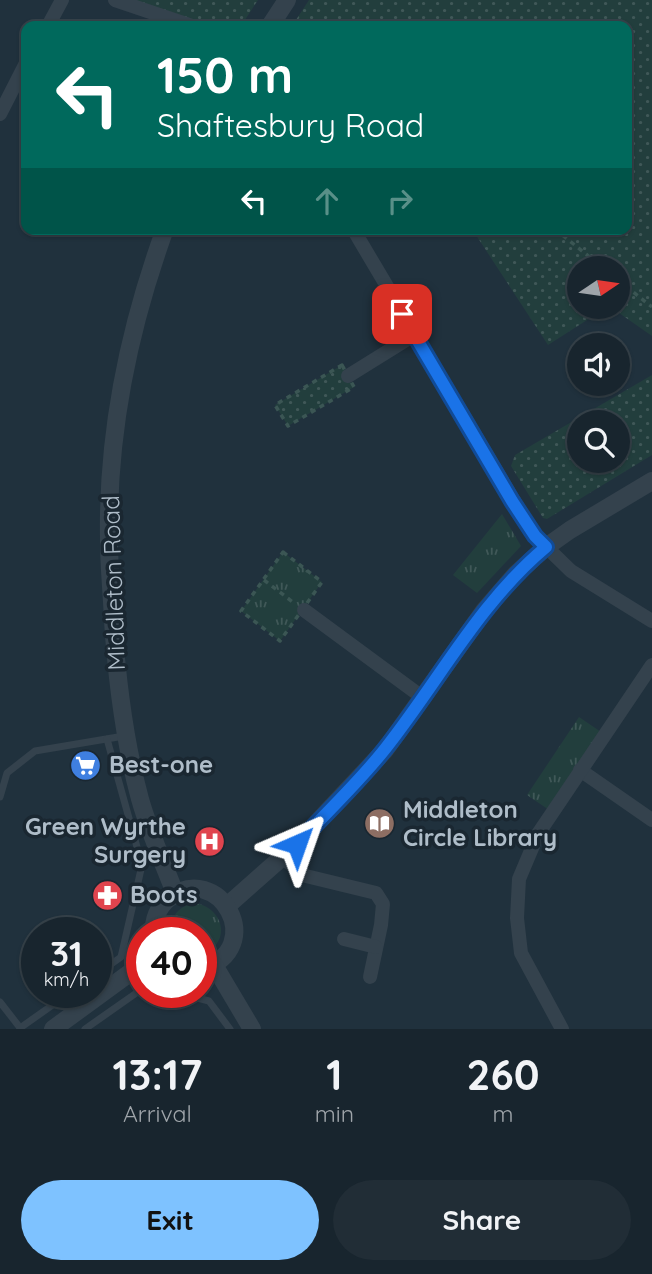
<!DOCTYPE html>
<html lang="en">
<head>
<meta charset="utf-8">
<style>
  body { margin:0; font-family:Quicksand,sans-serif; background:#212d36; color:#f1f3f6; height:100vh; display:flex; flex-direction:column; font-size:26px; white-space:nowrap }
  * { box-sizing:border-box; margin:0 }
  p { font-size:23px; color:#9fa5aa }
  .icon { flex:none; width:38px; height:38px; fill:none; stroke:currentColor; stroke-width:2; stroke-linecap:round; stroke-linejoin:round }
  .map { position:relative; height:1029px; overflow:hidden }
  .side { display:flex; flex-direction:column; background:#18252e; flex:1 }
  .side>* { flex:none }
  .top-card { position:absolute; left:21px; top:21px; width:611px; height:214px; border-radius:14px; box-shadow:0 2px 5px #0004,0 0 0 2px #36424a; background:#00695c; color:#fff; overflow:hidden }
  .needle { width:46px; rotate:77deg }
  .buttons { position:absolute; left:567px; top:256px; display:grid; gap:14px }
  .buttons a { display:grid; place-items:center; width:63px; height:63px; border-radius:50%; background:#18252e; box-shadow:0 2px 5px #0004,0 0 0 2px #36424a; font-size:35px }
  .speed { position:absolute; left:21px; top:917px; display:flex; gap:14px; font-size:35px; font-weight:700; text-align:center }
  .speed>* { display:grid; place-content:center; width:91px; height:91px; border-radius:50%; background:#18252e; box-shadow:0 2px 5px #0004,0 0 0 2px #36424a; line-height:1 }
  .speed small { font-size:18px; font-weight:400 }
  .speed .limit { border:10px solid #d22; background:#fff; color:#111 }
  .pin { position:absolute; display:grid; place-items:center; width:60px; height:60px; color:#fff; margin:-30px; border-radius:14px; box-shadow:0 4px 10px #0006 }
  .me { position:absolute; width:77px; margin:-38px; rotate:43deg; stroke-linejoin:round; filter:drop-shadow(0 0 5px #0008) }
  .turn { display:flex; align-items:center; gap:24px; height:147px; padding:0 21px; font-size:32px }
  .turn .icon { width:91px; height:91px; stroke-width:2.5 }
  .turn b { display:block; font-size:49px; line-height:60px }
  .lanes { display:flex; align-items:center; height:66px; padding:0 21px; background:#0003; justify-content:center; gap:35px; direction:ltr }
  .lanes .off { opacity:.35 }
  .eta { display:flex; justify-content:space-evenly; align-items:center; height:119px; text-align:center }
  .eta b { font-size:42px; font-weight:700; line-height:49px }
  .cta { display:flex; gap:14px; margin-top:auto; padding:14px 21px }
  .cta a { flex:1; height:80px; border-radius:42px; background:#7ec2ff; color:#111; font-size:28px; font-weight:700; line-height:80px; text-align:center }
  .cta a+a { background:#212d36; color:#f1f3f6 }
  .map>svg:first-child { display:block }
  .grass { fill:url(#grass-tufts) }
  .park { fill:url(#park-dots); fill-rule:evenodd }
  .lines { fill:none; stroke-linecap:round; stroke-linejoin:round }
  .path { stroke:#3b5654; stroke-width:3.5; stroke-dasharray:5 5; stroke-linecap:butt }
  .service { stroke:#34424d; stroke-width:7 }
  .minor { stroke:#34424d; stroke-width:14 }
  .tertiary { stroke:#34424d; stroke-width:18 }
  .route-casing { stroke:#114b97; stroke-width:18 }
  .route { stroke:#1a73e8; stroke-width:12 }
  .labels { text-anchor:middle; stroke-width:7; stroke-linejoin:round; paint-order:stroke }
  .street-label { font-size:24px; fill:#afbdc9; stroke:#1a2731 }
  .poi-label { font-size:24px; font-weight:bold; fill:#afbdc9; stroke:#1a2731; text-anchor:start }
</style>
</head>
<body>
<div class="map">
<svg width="652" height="1029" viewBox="0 0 652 1029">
  <defs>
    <pattern id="grass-tufts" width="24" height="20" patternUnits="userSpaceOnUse" patternTransform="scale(1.75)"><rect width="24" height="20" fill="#223e3d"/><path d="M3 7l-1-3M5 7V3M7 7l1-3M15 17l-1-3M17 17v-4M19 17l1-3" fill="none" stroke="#405858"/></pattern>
    <pattern id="park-dots" width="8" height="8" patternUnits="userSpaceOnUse" patternTransform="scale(1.75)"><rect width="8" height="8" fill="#223e3d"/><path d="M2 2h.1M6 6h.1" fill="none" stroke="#405858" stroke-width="1.8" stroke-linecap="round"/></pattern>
  </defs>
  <rect width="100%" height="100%" fill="#20313d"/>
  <!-- grass -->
  <g class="grass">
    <polygon points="502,514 521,546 477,593 453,575"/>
    <polygon points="283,552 322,582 280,641 241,611"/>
    <polygon points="579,717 604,734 552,812 527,795"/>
    <path d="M195 903C225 908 232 945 201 954V933H170C170 916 179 906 195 903Z"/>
  </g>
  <!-- park -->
  <g class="park">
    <polygon points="129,0 258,0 241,26 206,26"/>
    <polygon points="309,0 652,0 652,336 609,306 618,306 618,268 579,268 579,306 609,306 548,345 472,229 626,229 626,26 292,26"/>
    <polygon points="342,365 354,387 288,426 275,405"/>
    <path d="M652 375V455L547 519 543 518 511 466 515 455ZM579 422H618V460H579Z"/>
  </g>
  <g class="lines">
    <!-- path -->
    <g class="path">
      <polyline points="555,229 603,268"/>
      <polyline points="618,280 652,307"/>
      <polygon points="342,365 354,387 288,426 275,405"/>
      <polygon points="283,552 322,582 280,641 241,611"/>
      <polyline points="264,580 294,603"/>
    </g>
    <!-- service -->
    <g class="service">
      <polyline points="0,797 7,773 35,751 124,736"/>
      <polyline points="96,975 121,957 142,865 107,739"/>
      <polyline points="174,992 209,1001 230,1029"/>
      <polyline points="0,1002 21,1029"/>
      <polyline points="20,1028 71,992"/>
      <polyline points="85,1029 142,989"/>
    </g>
    <!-- minor -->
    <g class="minor">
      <polyline points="115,0 192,26"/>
      <polyline points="48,26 62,0"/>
      <polyline points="0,114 26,63"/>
      <polyline points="353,229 535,536 571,571 652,621"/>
      <polyline points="348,376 414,335"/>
      <polyline points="304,610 422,697"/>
      <polyline points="580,770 652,820"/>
      <polyline points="283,858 306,876 376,893 383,904 381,925 370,977"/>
      <polyline points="344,939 376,947"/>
      <polyline points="562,1029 521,953 517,918 519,879 538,834 652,665"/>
    </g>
    <!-- tertiary -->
    <g class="tertiary">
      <polyline points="270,26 287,0"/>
      <path d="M165 229C129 328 107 436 109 541 109 568 112 594 113 621 117 681 124 740 140 799 149 831 163 862 175 893"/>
      <polyline points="227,906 297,844 385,750 484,611 516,574 546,547 570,530 652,481"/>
      <path d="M154 933C153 920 158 907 168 899 218 858 270 949 201 969"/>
      <polyline points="214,965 252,1029"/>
      <polyline points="53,1029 142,964"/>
    </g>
  </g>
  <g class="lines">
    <defs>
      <path id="route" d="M297 844C326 813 359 782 385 749 439 681 479 603 546 547L535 536 512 501 402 314"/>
    </defs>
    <!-- route casing -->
    <use href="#route" class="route-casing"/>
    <!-- route -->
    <use href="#route" class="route"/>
  </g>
  <!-- icons -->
  <defs>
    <symbol id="supermarket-disc" viewBox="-11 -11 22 22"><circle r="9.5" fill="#3f7fe0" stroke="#1a2731"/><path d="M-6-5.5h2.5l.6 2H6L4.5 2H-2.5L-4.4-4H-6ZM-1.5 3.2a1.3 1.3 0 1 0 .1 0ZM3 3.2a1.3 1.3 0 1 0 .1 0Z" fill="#fff"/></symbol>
    <symbol id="library-disc" viewBox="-11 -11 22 22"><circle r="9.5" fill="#8d6e63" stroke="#1a2731"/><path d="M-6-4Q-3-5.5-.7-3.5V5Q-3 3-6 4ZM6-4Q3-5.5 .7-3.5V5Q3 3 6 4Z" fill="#fff"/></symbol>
    <symbol id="hospital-disc" viewBox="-11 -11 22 22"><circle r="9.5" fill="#e0444e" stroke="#1a2731"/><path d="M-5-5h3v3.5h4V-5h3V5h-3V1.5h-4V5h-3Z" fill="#fff"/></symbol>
    <symbol id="pharmacy-disc" viewBox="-11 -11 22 22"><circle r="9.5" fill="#e0444e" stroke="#1a2731"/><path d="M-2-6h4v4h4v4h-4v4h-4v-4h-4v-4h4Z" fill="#fff"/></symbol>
  </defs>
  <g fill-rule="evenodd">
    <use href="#supermarket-disc" x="68" y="748" width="35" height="35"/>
    <use href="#library-disc" x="362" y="806" width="35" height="35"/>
    <use href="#hospital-disc" x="192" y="824" width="35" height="35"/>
    <use href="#pharmacy-disc" x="90" y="878" width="35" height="35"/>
  </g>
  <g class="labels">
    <!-- street labels -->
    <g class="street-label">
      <text transform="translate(114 583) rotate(-92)" y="8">Middleton Road</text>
    </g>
    <!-- poi labels -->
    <g class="poi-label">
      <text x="109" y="773">Best-one</text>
      <text x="403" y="818">Middleton<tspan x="403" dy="28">Circle Library</tspan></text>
      <text x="186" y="835" text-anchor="end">Green Wyrthe<tspan x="186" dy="28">Surgery</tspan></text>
      <text x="130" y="903">Boots</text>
    </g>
  </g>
</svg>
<div class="buttons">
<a><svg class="needle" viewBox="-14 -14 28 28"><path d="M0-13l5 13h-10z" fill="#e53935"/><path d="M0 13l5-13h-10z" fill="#9fa5aa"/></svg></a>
<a><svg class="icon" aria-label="sound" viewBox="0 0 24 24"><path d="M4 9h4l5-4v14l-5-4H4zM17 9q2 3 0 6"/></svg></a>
<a><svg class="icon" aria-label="search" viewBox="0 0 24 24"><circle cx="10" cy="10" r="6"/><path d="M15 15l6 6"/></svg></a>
</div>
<div class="speed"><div>31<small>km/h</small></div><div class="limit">40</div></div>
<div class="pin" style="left:402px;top:314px;background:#d93025"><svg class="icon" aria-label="arrive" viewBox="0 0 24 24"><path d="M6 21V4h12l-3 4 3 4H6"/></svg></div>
<svg class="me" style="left:297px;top:844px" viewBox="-20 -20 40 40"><path d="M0-17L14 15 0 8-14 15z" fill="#1a73e8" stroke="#fff" stroke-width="4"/></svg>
<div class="top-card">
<div class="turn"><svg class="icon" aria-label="left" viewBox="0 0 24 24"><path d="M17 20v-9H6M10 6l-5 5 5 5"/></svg><div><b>150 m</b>Shaftesbury Road</div></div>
<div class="lanes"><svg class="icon" aria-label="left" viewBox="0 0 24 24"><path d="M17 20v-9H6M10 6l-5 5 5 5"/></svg><svg class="icon off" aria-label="ahead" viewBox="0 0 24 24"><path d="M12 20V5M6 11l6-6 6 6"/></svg><svg class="icon off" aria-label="right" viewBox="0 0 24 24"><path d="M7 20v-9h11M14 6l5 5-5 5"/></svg></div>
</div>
</div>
<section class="side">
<div class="eta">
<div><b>13:17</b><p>Arrival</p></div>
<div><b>1</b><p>min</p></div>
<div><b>260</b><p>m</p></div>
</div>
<div class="cta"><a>Exit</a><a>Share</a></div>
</section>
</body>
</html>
